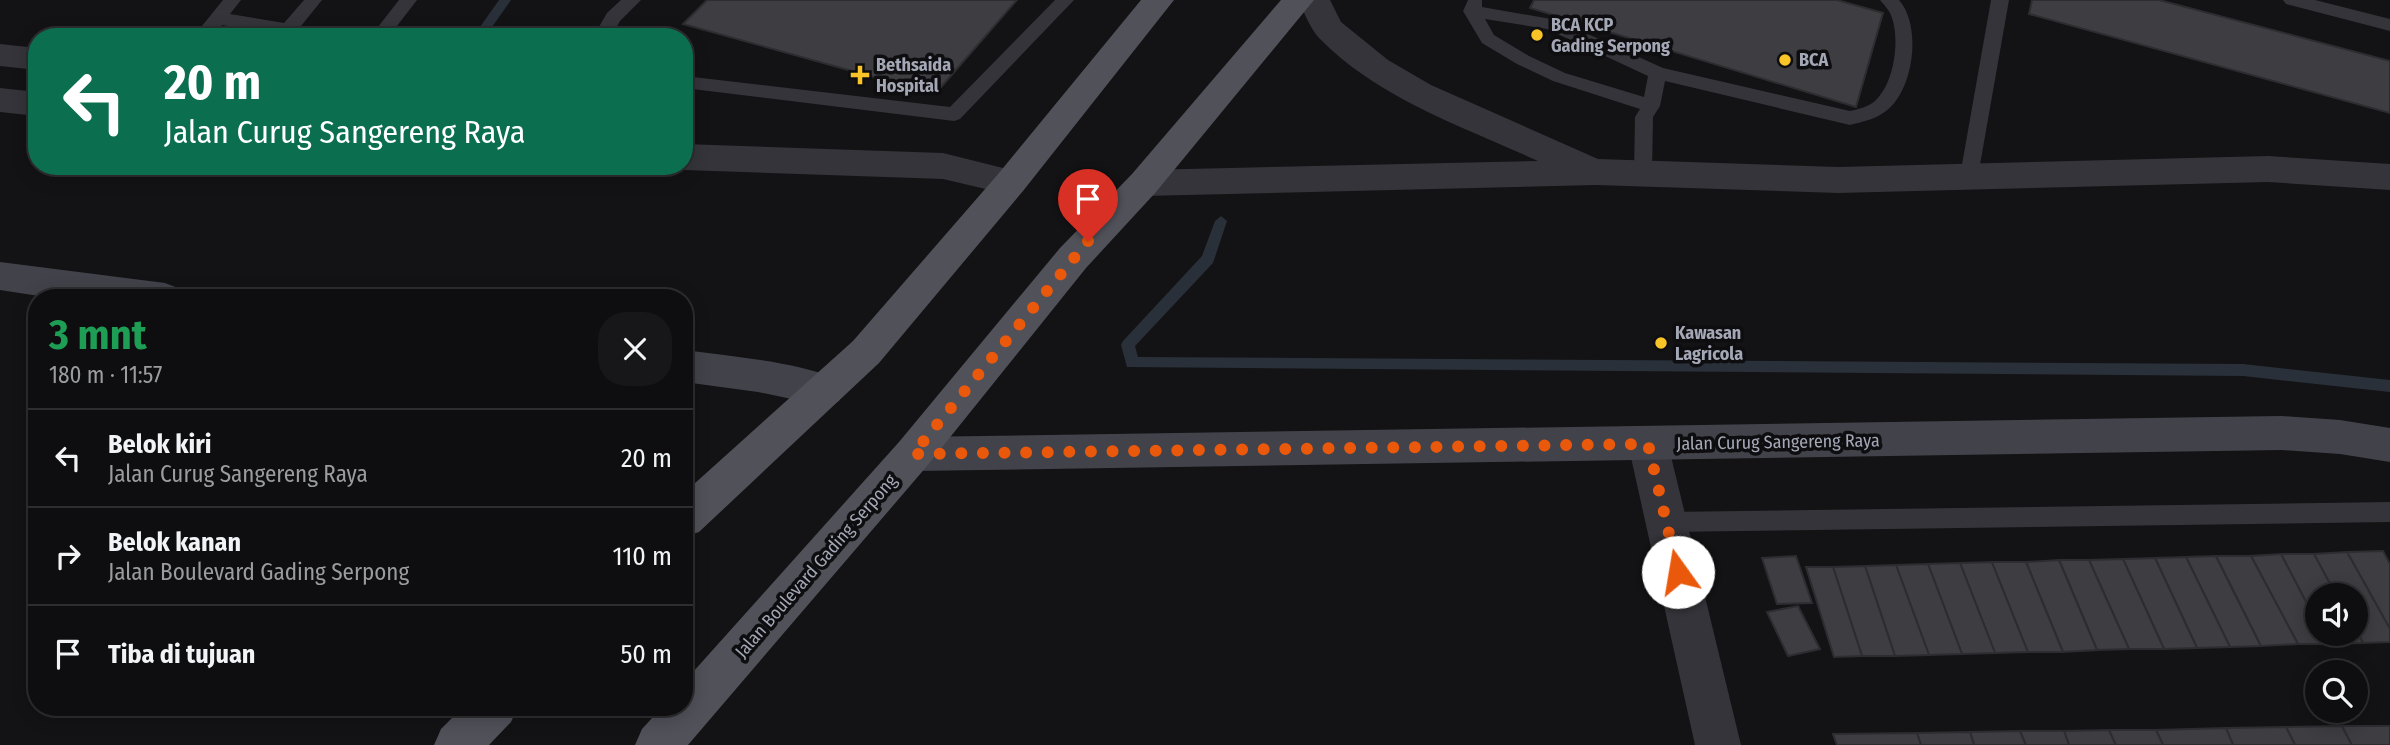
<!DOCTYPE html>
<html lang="id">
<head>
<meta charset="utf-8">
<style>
  body { margin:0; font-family:"Fira Sans Condensed",sans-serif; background:#171719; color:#f1f3f6; height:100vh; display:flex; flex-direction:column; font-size:26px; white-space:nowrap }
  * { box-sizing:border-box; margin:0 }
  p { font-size:23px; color:#9b9c9f }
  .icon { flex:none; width:38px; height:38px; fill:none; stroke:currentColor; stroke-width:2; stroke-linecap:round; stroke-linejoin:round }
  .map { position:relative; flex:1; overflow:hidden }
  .sheet { position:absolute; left:28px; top:289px; width:665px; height:427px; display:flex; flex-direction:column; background:#0e0e10; border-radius:28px; box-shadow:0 4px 18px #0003,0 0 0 2px #2e2e30 }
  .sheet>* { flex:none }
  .guide { position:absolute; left:28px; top:28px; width:665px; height:147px; border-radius:28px; box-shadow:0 4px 18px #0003,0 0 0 2px #2e2e30; background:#0b6e4f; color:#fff; overflow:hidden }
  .controls { position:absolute; left:2305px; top:583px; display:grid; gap:14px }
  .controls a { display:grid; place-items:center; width:63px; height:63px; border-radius:50%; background:#0e0e10; box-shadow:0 4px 18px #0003,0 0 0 2px #2e2e30; font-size:35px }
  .pin { position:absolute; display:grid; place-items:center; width:60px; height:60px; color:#fff; margin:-72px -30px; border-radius:50% 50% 50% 0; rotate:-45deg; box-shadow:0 0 7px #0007 }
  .pin .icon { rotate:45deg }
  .me { position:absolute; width:77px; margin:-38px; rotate:347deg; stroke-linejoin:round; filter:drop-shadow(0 0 5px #0008) }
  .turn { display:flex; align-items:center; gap:24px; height:147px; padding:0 21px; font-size:32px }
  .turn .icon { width:91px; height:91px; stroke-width:2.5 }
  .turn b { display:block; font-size:49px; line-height:60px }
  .round { display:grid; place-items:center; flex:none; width:74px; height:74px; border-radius:28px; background:#171719 }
  .headline { display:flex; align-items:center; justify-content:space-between; height:119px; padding:0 21px }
  h1 { font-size:42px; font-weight:700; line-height:52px; color:#1e9e55 }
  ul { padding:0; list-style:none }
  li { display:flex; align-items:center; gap:21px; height:98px; padding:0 21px; border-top:2px solid #2e2e30 }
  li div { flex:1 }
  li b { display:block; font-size:26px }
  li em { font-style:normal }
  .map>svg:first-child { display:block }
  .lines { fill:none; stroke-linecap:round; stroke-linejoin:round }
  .stream { fill:#293039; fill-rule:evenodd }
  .building { fill:#3d3d42; stroke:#2d2d31; stroke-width:2 }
  .lane { fill:#34343a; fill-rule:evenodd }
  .street { fill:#34343a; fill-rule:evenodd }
  .secondary { fill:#42434a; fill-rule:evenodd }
  .primary { fill:#505159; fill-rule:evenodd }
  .route { stroke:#ea580c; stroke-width:12; stroke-dasharray:0 21.6 }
  .poi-dot { fill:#f8c428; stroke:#0e0e10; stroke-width:2.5 }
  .labels { text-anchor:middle; stroke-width:7; stroke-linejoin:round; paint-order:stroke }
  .poi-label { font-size:18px; font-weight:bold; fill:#a4a8b6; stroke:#0e0e10; text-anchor:start }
  .street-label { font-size:18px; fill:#a4a8b6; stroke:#0e0e10 }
</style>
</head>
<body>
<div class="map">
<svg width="2390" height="745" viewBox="0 0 2390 745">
  <rect width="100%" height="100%" fill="#131315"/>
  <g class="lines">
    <!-- stream -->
    <g class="stream">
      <polygon points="499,0 511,0 485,37 473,37"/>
      <polygon points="1221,216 1227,221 1213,263 1135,346 1138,357 2243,364 2390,380 2390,392 2243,376 1127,367 1121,345 1123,341 1202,256 1215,221"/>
    </g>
  </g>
  <!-- building -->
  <g class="building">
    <polygon points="707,0 1017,0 935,94 683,24"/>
    <polygon points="1534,0 1837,0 1883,13 1856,107 1530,8"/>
    <polygon points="2032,0 2159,0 2390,61 2390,113 2029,14"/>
    <polygon points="2383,551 2390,564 2390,629 2347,552"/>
    <polygon points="2347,552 2390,629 2390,642 2363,643 2356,630 2356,595 2336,595 2314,554"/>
    <polygon points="2281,554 2314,554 2336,595 2317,595 2317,623"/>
    <polygon points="2281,554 2317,623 2317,634 2323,634 2328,644 2298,644 2251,556"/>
    <polygon points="1796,556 1812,603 1777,604 1762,558"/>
    <polygon points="2216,556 2261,646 2230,647 2186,557"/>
    <polygon points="2216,556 2251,556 2298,644 2261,646"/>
    <polygon points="2186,557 2230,647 2197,648 2155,558"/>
    <polygon points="2155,558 2197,648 2164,649 2123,559"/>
    <polygon points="2123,559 2164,649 2129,649 2089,560"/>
    <polygon points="2059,560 2089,560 2129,649 2097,650"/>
    <polygon points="2059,560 2097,650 2063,652 2026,562"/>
    <polygon points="1992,562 2028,652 1995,653 1960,563"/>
    <polygon points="1992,562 2026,562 2063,652 2028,652"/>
    <polygon points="1960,563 1995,653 1962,654 1928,564"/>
    <polygon points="1928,564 1962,654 1929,655 1896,565"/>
    <polygon points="1896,565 1929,655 1895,656 1865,566"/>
    <polygon points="1865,566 1895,656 1862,656 1833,567"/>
    <polygon points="1806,567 1833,567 1862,656 1834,657"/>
    <polygon points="1798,606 1820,649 1788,656 1767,612"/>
    <polygon points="2356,630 2363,643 2328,644 2323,634 2356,634"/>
    <polygon points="2342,726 2352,745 2295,745 2286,727"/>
    <polygon points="2342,726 2390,726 2390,745 2352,745"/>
    <polygon points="2286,727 2295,745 2233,745 2226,728"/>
    <polygon points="2226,728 2233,745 2163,745 2156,730"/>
    <polygon points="2109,730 2116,745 2069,745 2064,731"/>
    <polygon points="2109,730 2156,730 2163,745 2116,745"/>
    <polygon points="2020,731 2026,745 1974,745 1970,732"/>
    <polygon points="2020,731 2064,731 2069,745 2026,745"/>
    <polygon points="1970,732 1974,745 1921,745 1917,733"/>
    <polygon points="1917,733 1921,745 1837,745 1833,734"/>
  </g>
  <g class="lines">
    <!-- lane -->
    <g class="lane">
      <polygon points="223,0 241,0 230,14 284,23 304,0 322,0 301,26 331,31 340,37 294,37 222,25 212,37 193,37"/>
      <polygon points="399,0 417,0 390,35 365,37 378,27"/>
      <polygon points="621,0 641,0 620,21 611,37 593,37 607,13"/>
      <polygon points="1055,0 1074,0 960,119 954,121 684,88 684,76 950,107"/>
      <path d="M1468 0H1482V7L1557 20 1663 68 1850 111C1859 109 1868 107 1875 101 1894 84 1900 41 1892 18 1890 11 1885 6 1880 0H1899C1922 26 1914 90 1886 111 1876 119 1862 122 1850 125L1665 81 1660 106 1653 117 1652 173 1650 178H1636L1634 173 1635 117 1640 109 1553 81 1517 64 1482 43 1463 11ZM1485 19 1547 29 1648 76 1644 97 1565 73 1529 56 1494 35Z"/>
      <polygon points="1991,0 2009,0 1978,176 1976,181 1962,181 1960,176"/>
      <polygon points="2283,0 2315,0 2390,19 2390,31 2286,4"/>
      <polygon points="2390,502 2390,522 1666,532 1658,529 1655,522 1658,515 1666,512"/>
    </g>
    <!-- street -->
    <g class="street">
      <path d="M1298 0H1330L1341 22 1388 60 1431 85 1598 159 1838 167 2268 156 2390 164V190L2268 182 1838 193 1596 185 1144 196 1132 192 1127 183 1132 174 1144 170 1538 161C1464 127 1377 98 1319 38 1310 28 1304 12 1298 0Z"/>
      <polygon points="0,44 37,48 37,70 0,66"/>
      <polygon points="0,88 37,92 37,116 0,112"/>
      <polygon points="684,144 943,153 1023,173 1028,182 1023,191 1011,195 943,179 684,170 673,166 684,166"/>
      <polygon points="1648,427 1662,432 1668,444 1741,745 1695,745 1628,444 1634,432"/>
    </g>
    <!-- secondary -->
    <g class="secondary">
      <polygon points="0,262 165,283 178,288 183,298 52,298 0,290"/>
      <path d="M684 350C736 357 790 361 839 379L844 390 839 401 825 406 758 392 684 382Z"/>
      <polygon points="2282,416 2340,420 2390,428 2390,462 2340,454 2282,450 913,471 899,466 893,454 899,442 913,437"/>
    </g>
    <!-- primary -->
    <g class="primary">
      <polygon points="1141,0 1174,0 1023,191 879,363 699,532 684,537 684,493 853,341 999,173"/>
      <polygon points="1281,0 1314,0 1156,192 1086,268 927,466 688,745 635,745 642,729 662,707 684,707 684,682 899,442 1060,248 1132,174"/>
      <polygon points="463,707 518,707 511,722 489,745 434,745 441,729"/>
    </g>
  </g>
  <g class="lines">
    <!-- route -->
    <polyline class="route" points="1088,241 913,454 1648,444 1678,572"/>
  </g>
  <!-- markers -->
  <g class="poi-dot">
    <circle cx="1537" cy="35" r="7"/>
    <circle cx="1785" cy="60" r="7"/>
    <path d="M856.5 64.5h7v7h7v7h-7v7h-7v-7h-7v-7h7z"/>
    <circle cx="1661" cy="343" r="7"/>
  </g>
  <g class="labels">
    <!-- poi labels -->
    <g class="poi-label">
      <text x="1551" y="31">BCA KCP<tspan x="1551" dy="21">Gading Serpong</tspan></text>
      <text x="1799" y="66">BCA</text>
      <text x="876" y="71">Bethsaida<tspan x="876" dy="21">Hospital</tspan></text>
      <text x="1675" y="339">Kawasan<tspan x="1675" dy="21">Lagricola</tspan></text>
    </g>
    <!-- street labels -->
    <g class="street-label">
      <text transform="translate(1778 442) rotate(-1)" y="6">Jalan Curug Sangereng Raya</text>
      <text transform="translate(816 566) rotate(-49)" y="6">Jalan Boulevard Gading Serpong</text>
    </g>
  </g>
</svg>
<div class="controls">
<a><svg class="icon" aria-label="sound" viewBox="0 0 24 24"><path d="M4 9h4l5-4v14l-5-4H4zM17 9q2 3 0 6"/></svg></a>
<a><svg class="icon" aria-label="search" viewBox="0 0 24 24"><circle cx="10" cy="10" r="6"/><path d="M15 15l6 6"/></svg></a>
</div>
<div class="pin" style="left:1088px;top:241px;background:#d93025"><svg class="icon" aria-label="arrive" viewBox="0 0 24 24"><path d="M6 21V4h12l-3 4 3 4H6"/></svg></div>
<svg class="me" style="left:1678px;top:572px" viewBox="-20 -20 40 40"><circle r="19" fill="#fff"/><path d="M0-13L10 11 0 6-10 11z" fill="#ea580c"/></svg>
<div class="guide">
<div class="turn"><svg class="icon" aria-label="left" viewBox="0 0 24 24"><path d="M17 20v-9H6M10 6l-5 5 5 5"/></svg><div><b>20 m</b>Jalan Curug Sangereng Raya</div></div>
</div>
<section class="sheet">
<div class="headline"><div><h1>3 mnt</h1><p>180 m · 11:57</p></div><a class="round"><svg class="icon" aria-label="close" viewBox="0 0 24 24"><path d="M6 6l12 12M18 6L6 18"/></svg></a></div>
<ul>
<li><svg class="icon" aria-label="left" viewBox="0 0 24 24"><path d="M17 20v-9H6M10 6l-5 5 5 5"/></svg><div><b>Belok kiri</b><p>Jalan Curug Sangereng Raya</p></div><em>20 m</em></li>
<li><svg class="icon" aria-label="right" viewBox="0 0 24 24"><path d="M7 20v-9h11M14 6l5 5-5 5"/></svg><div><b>Belok kanan</b><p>Jalan Boulevard Gading Serpong</p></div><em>110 m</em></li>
<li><svg class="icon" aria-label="arrive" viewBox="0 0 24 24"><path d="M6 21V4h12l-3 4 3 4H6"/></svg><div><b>Tiba di tujuan</b></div><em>50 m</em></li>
</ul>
</section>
</div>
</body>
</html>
